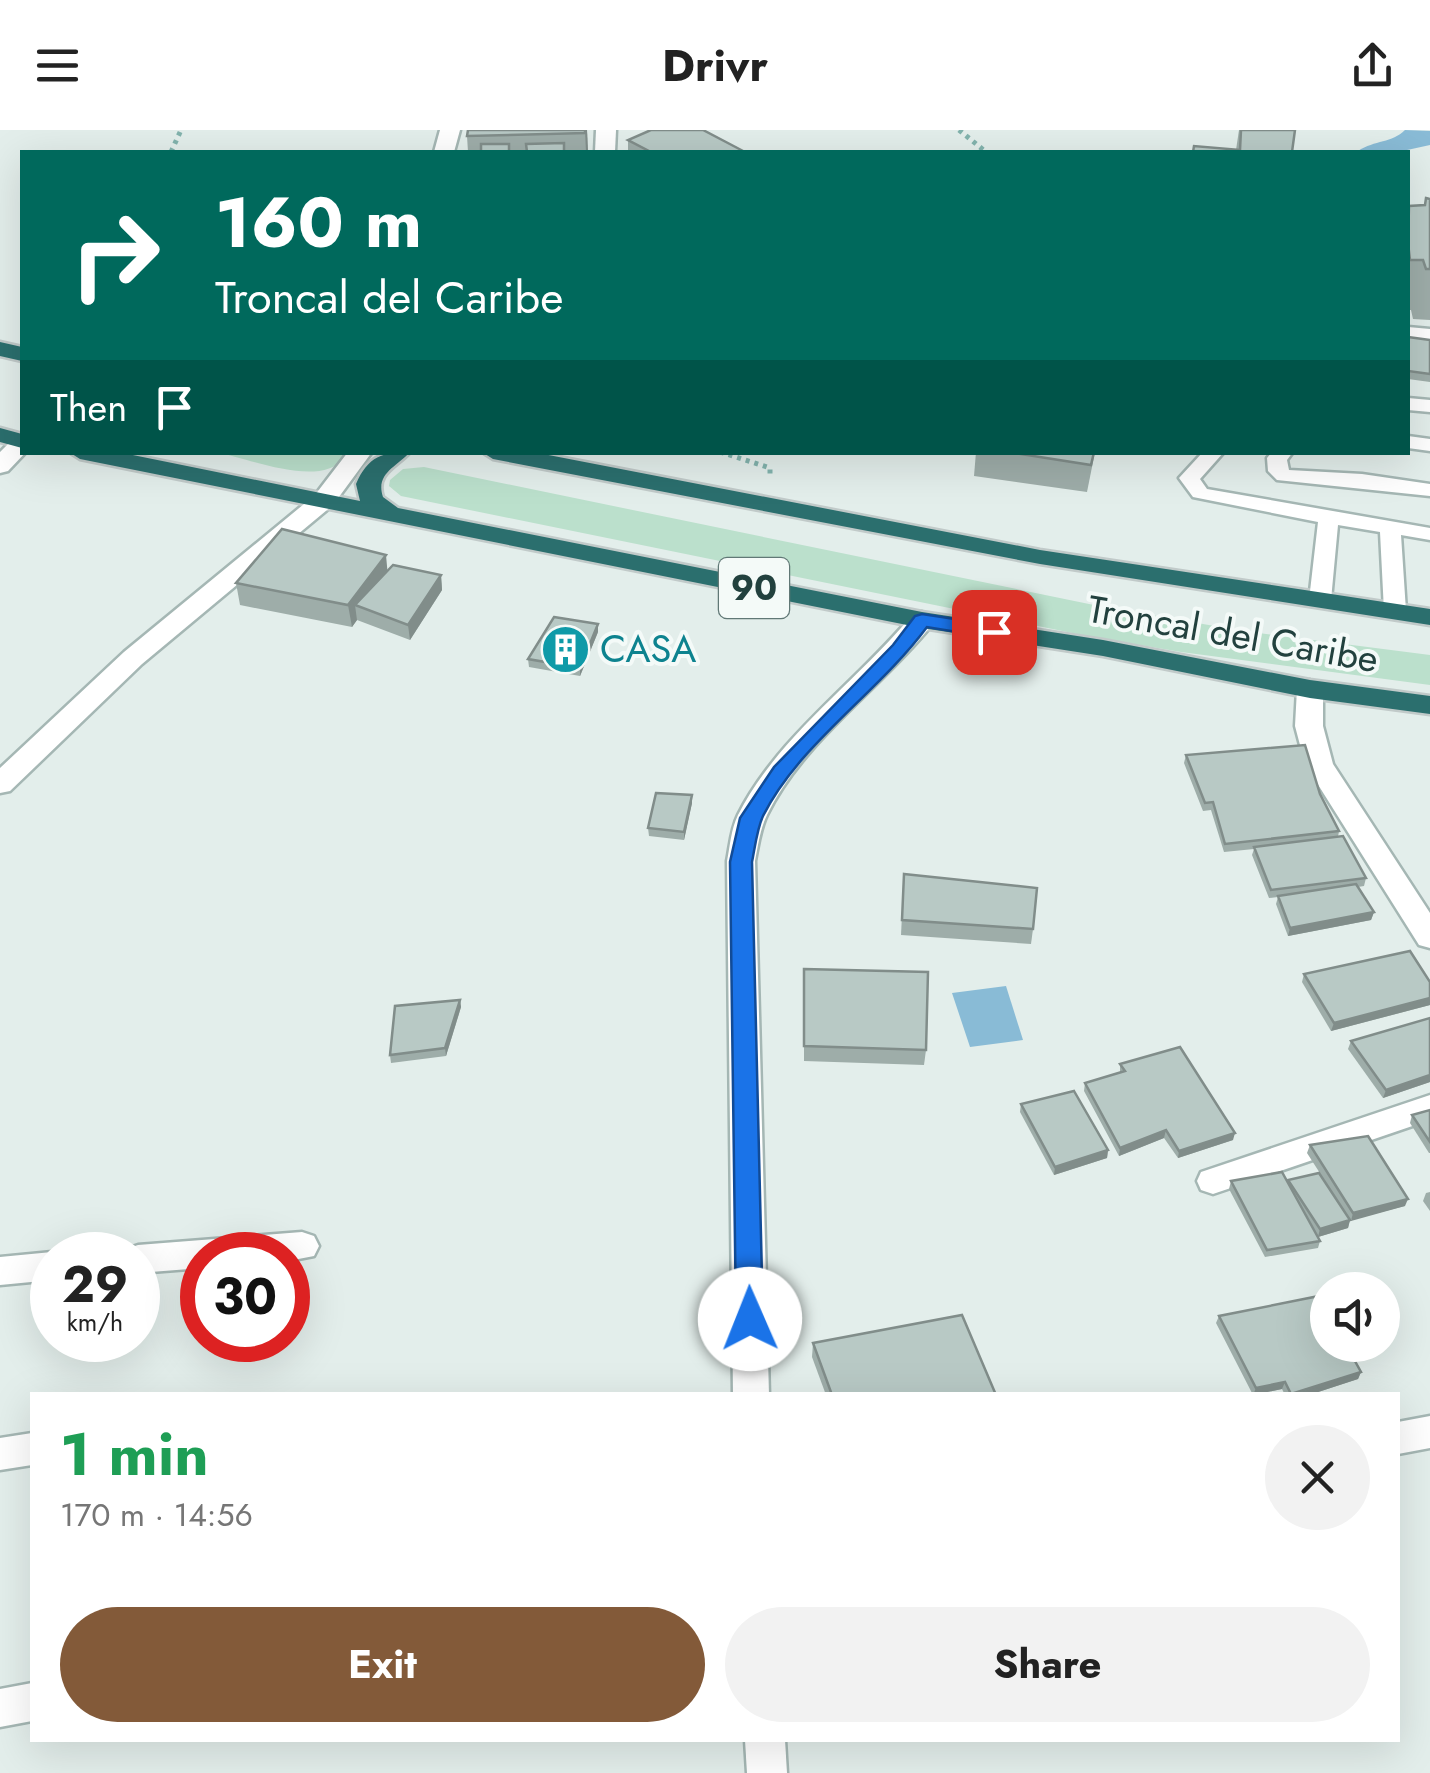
<!DOCTYPE html>
<html lang="en">
<head>
<meta charset="utf-8">
<style>
  body { margin:0; font-family:Jost,sans-serif; background:#f2f2f2; color:#222; height:100vh; display:flex; flex-direction:column; font-size:38px; white-space:nowrap }
  * { box-sizing:border-box; margin:0 }
  p { font-size:32px; color:#767676 }
  .icon { flex:none; width:55px; height:55px; fill:none; stroke:currentColor; stroke-width:2; stroke-linecap:round; stroke-linejoin:round }
  .map { position:relative; flex:1; overflow:hidden }
  .side { position:absolute; left:30px; top:1262px; width:1370px; height:350px; display:flex; flex-direction:column; background:#fff; border-radius:0px; box-shadow:0 10px 40px #0002 }
  .side>* { flex:none }
  .guide { position:absolute; left:20px; top:20px; width:1390px; height:305px; border-radius:0px; box-shadow:0 10px 40px #0002; background:#00695c; color:#fff; overflow:hidden }
  .tools { position:absolute; left:1310px; top:1142px; display:grid; gap:20px }
  .tools a { display:grid; place-items:center; width:90px; height:90px; border-radius:50%; background:#fff; box-shadow:0 10px 40px #0002; font-size:50px }
  .speed { position:absolute; left:30px; top:1102px; display:flex; gap:20px; font-size:50px; font-weight:700; text-align:center }
  .speed>* { display:grid; place-content:center; width:130px; height:130px; border-radius:50%; background:#fff; box-shadow:0 10px 40px #0002; line-height:1 }
  .speed small { font-size:25px; font-weight:400 }
  .speed .limit { border:15px solid #d22; background:#fff; color:#111 }
  .pin { position:absolute; display:grid; place-items:center; width:85px; height:85px; color:#fff; margin:-42px; border-radius:20px; box-shadow:0 5px 15px #0006 }
  .me { position:absolute; width:110px; margin:-55px; rotate:359deg; stroke-linejoin:round; filter:drop-shadow(0 0 8px #0008) }
  .turn { display:flex; align-items:center; gap:35px; height:210px; padding:0 30px; font-size:45px }
  .turn .icon { width:130px; height:130px; stroke-width:2.5 }
  .turn b { display:block; font-size:70px; line-height:85px }
  .then { display:flex; align-items:center; height:95px; padding:0 30px; background:#0003; gap:20px; font-size:38px }
  .round { display:grid; place-items:center; flex:none; width:105px; height:105px; border-radius:52px; background:#f2f2f2 }
  .summary { display:flex; align-items:center; justify-content:space-between; height:170px; padding:0 30px }
  h1 { font-size:60px; font-weight:700; line-height:75px; color:#1e9e55 }
  .primary-button { display:flex; gap:20px; margin-top:auto; padding:20px 30px }
  .primary-button a { flex:1; height:115px; border-radius:60px; background:#835a39; color:#fff; font-size:40px; font-weight:700; line-height:115px; text-align:center }
  .primary-button a+a { background:#f2f2f2; color:#222 }
  header { display:flex; justify-content:space-between; align-items:center; height:130px; padding:0 30px; background:#fff; font-size:45px; font-weight:700 }
  .map>svg:first-child { display:block }
  .green { fill:#bbe0cc }
  .water { fill:#89bbd6 }
  .lines { fill:none; stroke-linecap:round; stroke-linejoin:round }
  .lane-casing { stroke:#a5b7b4; stroke-width:5 }
  .street-casing { stroke:#a5b7b4; stroke-width:5 }
  .highway-casing { stroke:#c1cac9; stroke-width:5 }
  .path { stroke:#82b3ad; stroke-width:5; stroke-dasharray:4 5; stroke-linecap:butt }
  .lane { fill:#fff; fill-rule:evenodd }
  .street { fill:#fff; fill-rule:evenodd }
  .highway { fill:#2b6f6e; fill-rule:evenodd }
  .wall { fill:#9eada9 }
  .shaded-wall { fill:#818d8a }
  .building { fill:#b8c9c5; stroke:#818d8a; stroke-width:2.5 }
  .route { fill:#1a73e8; stroke:#114b97; stroke-width:2.5 }
  .labels { text-anchor:middle; stroke-width:8; stroke-linejoin:round; paint-order:stroke }
  .shield { fill:#f4faf8; stroke:#617876; stroke-width:2.5 }
  .shield-label { font-size:35px; font-weight:bold; fill:#22413e }
  .street-label { font-size:38px; fill:#22413e; stroke:#f4faf8 }
  .culture-label { font-size:38px; fill:#0d838f; stroke:#f4faf8; text-anchor:start }
</style>
</head>
<body>
<header><svg class="icon" aria-label="menu" viewBox="0 0 24 24"><path d="M4 6h16M4 12h16M4 18h16"/></svg>Drivr<svg class="icon" aria-label="share" viewBox="0 0 24 24"><path d="M12 15V3M7 8l5-5 5 5M5 13v7h14v-7"/></svg></header>
<div class="map">
<svg width="1430" height="1643" viewBox="0 0 1430 1643">
  <rect width="100%" height="100%" fill="#e3eeeb"/>
  <!-- green -->
  <g class="green">
    <path d="M343 322 344 328C321 358 253 330 220 323Z"/>
    <polygon points="424,337 1089,474 1243,501 1430,525 1430,555 1181,522 1077,504 401,366 389,356 390,350 403,339"/>
  </g>
  <!-- water -->
  <g class="water">
    <path d="M1405 0 1430 1V15L1398 22 1358 21C1375 10 1392 13 1405 0Z"/>
    <polygon points="1006,856 1023,910 970,917 952,863"/>
  </g>
  <g class="lines">
    <defs>
      <g id="lane">
        <polygon points="1408,268 1430,270 1430,282 1408,280"/>
        <polygon points="1408,306 1430,309 1430,321 1408,318"/>
        <polygon points="1203,322 1224,322 1200,349 1207,359 1430,398 1430,410 1401,405 1406,481 1403,486 1387,486 1384,481 1380,402 1338,395 1331,470 1328,475 1312,475 1309,470 1318,392 1193,367 1179,348"/>
        <polygon points="1272,322 1293,322 1287,330 1289,340 1362,344 1430,354 1430,366 1277,350 1268,341 1267,328"/>
      </g>
      <g id="street">
        <polygon points="440,0 460,0 454,22 434,22"/>
        <polygon points="596,0 616,0 615,22 595,22"/>
        <polygon points="1408,197 1430,199 1430,213 1408,210"/>
        <polygon points="22,306 22,322 26,322 8,341 0,343 0,322 14,308"/>
        <polygon points="348,322 372,322 333,375 142,534 10,661 0,663 0,638 124,522 315,365"/>
        <path d="M922 482 935 490 931 496C880 559 803 611 767 685 760 699 758 716 755 731L769 1265H733L727 731C730 716 731 699 738 685 778 606 857 552 913 484Z"/>
        <polygon points="1310,550 1323,559 1323,596 1333,634 1430,783 1430,818 1419,815 1305,634 1295,596 1297,559"/>
        <polygon points="1430,965 1430,990 1213,1064 1201,1060 1197,1051 1201,1042"/>
        <polygon points="302,1102 314,1106 319,1116 314,1126 288,1131 288,1125 202,1125 202,1138 138,1143 138,1125 123,1125 126,1119 138,1115"/>
        <polygon points="52,1122 61,1125 52,1125 52,1150 0,1155 0,1127"/>
        <polygon points="1430,1286 1430,1318 1398,1324 1398,1292"/>
        <polygon points="32,1303 32,1335 0,1340 0,1308"/>
        <polygon points="32,1553 32,1591 0,1597 0,1559"/>
        <polygon points="745,1610 785,1610 787,1643 747,1643"/>
      </g>
      <g id="highway">
        <polygon points="0,212 22,217 22,231 0,226"/>
        <polygon points="0,298 22,304 22,318 0,312"/>
        <path d="M69 322H118L360 371 356 354C368 326 383 322 410 322 397 337 375 343 383 367L398 378 922 482 1103 510 1310 550 1430 566V584L1310 568 1103 526 922 498 80 329Z"/>
        <polygon points="482,322 533,322 1040,420 1430,479 1430,495 1040,434 493,329"/>
      </g>
    </defs>
    <!-- lane casing -->
    <use href="#lane" class="lane-casing"/>
    <!-- street casing -->
    <use href="#street" class="street-casing"/>
    <!-- highway casing -->
    <use href="#highway" class="highway-casing"/>
    <!-- path -->
    <g class="path">
      <polyline points="959,0 986,22"/>
      <polyline points="171,22 181,0"/>
      <polyline points="720,322 770,338 770,348"/>
    </g>
    <!-- lane -->
    <use href="#lane" class="lane"/>
    <!-- street -->
    <use href="#street" class="street"/>
    <!-- highway -->
    <use href="#highway" class="highway"/>
  </g>
  <!-- wall -->
  <g class="wall">
    <polygon points="587,0 588,22 468,22 467,6"/>
    <polygon points="1239,0 1295,0 1292,22 1236,20"/>
    <polygon points="628,10 745,22 628,22"/>
    <polygon points="1430,69 1430,190 1413,189 1411,180 1408,180 1408,84 1409,76 1424,76"/>
    <polygon points="1408,207 1430,210 1430,252 1408,249"/>
    <polygon points="976,322 1095,322 1087,362 974,346"/>
    <polygon points="387,440 441,445 442,460 410,510 357,490 352,497 240,475 236,453"/>
    <polygon points="598,502 580,546 529,537 528,529"/>
    <polygon points="1186,625 1320,664 1339,701 1338,707 1366,748 1364,756 1358,757 1374,782 1371,790 1288,806 1276,774 1278,767 1269,768 1252,725 1254,719 1224,722 1211,680 1203,681 1184,633"/>
    <polygon points="692,673 684,710 649,706 648,698"/>
    <polygon points="904,744 1033,799 1031,814 901,805"/>
    <polygon points="1304,844 1430,852 1430,875 1331,901 1302,852"/>
    <polygon points="804,854 926,920 924,935 804,931"/>
    <polygon points="460,870 461,877 446,926 391,933 390,925"/>
    <polygon points="1430,888 1430,952 1383,968 1348,919 1351,911"/>
    <polygon points="1120,934 1233,1010 1178,1028 1164,1008 1119,1026 1084,961 1085,953 1120,943"/>
    <polygon points="1021,974 1108,1020 1107,1028 1054,1045 1020,982"/>
    <polygon points="1430,980 1430,1023 1429,1023 1410,993 1412,985"/>
    <polygon points="1310,1015 1405,1076 1350,1090 1348,1098 1318,1107 1320,1111 1318,1118 1265,1127 1229,1059 1231,1051 1288,1052 1288,1050 1343,1079 1307,1023"/>
    <polygon points="1430,1062 1430,1081 1423,1071 1426,1063"/>
    <polygon points="1219,1186 1361,1242 1358,1249 1309,1265 1285,1265 1282,1259 1253,1265 1216,1193"/>
    <polygon points="813,1213 996,1265 826,1265 812,1227"/>
  </g>
  <!-- shaded-wall -->
  <g class="shaded-wall">
    <polygon points="585,0 587,0 588,22 586,22"/>
    <polygon points="386,425 388,447 355,475 357,490 352,497 348,475"/>
    <polygon points="441,445 442,460 410,510 408,495"/>
    <polygon points="598,494 598,502 580,546 580,538"/>
    <polygon points="692,665 692,673 684,710 684,702"/>
    <polygon points="1374,782 1371,790 1288,806 1290,798"/>
    <polygon points="1430,868 1430,875 1331,901 1334,893"/>
    <polygon points="460,870 461,877 446,926 445,918"/>
    <polygon points="1430,945 1430,952 1383,968 1386,960"/>
    <polygon points="1166,1000 1164,1008 1119,1026 1120,1018"/>
    <polygon points="1235,1003 1233,1010 1178,1028 1179,1021"/>
    <polygon points="1108,1020 1107,1028 1054,1045 1055,1037"/>
    <polygon points="1408,1069 1405,1076 1351,1091 1353,1083"/>
    <polygon points="1350,1090 1348,1098 1318,1107 1320,1099"/>
    <polygon points="1361,1242 1358,1249 1309,1265 1291,1265"/>
    <polygon points="1285,1252 1282,1259 1253,1265 1256,1258"/>
  </g>
  <!-- building -->
  <g class="building">
    <polygon points="468,0 585,0 585,3 467,6"/>
    <polygon points="651,0 703,0 745,22 651,22 628,10"/>
    <polygon points="1241,0 1295,0 1292,22 1193,22 1194,16 1240,20"/>
    <polygon points="564,13 564,22 527,22 526,14"/>
    <rect x="481" y="14" width="28" height="8"/>
    <polygon points="1426,68 1430,69 1430,139 1426,139 1423,130 1410,130 1408,113 1409,76 1425,75"/>
    <polygon points="1408,207 1430,210 1430,244 1408,241"/>
    <polygon points="1008,322 1094,322 1091,335"/>
    <polygon points="282,399 386,425 348,475 236,453"/>
    <polygon points="393,435 441,445 408,495 355,475"/>
    <polygon points="554,487 598,494 580,538 528,529"/>
    <polygon points="1305,615 1320,664 1339,701 1225,714 1213,672 1205,673 1186,625"/>
    <polygon points="656,663 692,665 684,702 648,698"/>
    <polygon points="1343,706 1366,748 1271,760 1254,717"/>
    <polygon points="904,744 1037,758 1033,799 902,790"/>
    <polygon points="1356,754 1374,782 1290,798 1278,766"/>
    <polygon points="1410,821 1430,852 1430,868 1334,893 1304,844"/>
    <polygon points="804,839 928,842 926,920 804,916"/>
    <polygon points="460,870 445,918 390,925 395,876"/>
    <polygon points="1430,888 1430,945 1386,960 1351,911"/>
    <polygon points="1180,917 1235,1003 1179,1021 1166,1000 1120,1018 1085,953 1125,941 1120,934"/>
    <polygon points="1074,961 1108,1020 1055,1037 1021,974"/>
    <polygon points="1430,980 1430,1012 1412,985"/>
    <polygon points="1368,1006 1408,1069 1353,1083 1310,1015"/>
    <polygon points="1282,1042 1320,1111 1267,1120 1231,1051"/>
    <polygon points="1319,1043 1350,1090 1320,1099 1288,1050"/>
    <polygon points="1319,1166 1328,1182 1328,1215 1346,1215 1361,1242 1291,1264 1285,1252 1256,1258 1219,1186"/>
    <polygon points="962,1185 996,1265 832,1265 813,1213"/>
  </g>
  <!-- route -->
  <path class="route" d="M922 484 994 495 1004 502 994 508 927 497C879 562 799 614 763 686 757 699 755 717 752 732L763 1189 759 1196 750 1200 740 1196 736 1189 730 732 740 688 774 637 893 515 915 486Z"/>
  <!-- icons -->
  <defs>
    <symbol id="building-disc" viewBox="-11 -11 22 22"><circle r="9.5" fill="#0f9aa8" stroke="#f4faf8"/><path d="M-4-6H4V6H1V3H-1V6H-4ZM-2.5-4.3h1.7v1.8h-1.7ZM.8-4.3h1.7v1.8H.8ZM-2.5-1h1.7V.8h-1.7ZM.8-1h1.7V.8H.8Z" fill="#fff"/></symbol>
  </defs>
  <g fill-rule="evenodd">
    <use href="#building-disc" x="538" y="492" width="55" height="55"/>
  </g>
  <g class="labels">
    <!-- shield labels -->
    <rect class="shield" x="719" y="428" width="70" height="60" rx="8"/>
    <g class="shield-label">
      <text x="754" y="470">90</text>
    </g>
    <!-- street labels -->
    <g class="street-label">
      <text transform="translate(1233 504) rotate(10)" y="13">Troncal del Caribe</text>
    </g>
    <!-- culture labels -->
    <g class="culture-label">
      <text x="600" y="532">CASA</text>
    </g>
  </g>
</svg>
<div class="tools">
<a><svg class="icon" aria-label="sound" viewBox="0 0 24 24"><path d="M4 9h4l5-4v14l-5-4H4zM17 9q2 3 0 6"/></svg></a>
</div>
<div class="speed"><div>29<small>km/h</small></div><div class="limit">30</div></div>
<div class="pin" style="left:994px;top:502px;background:#d93025"><svg class="icon" aria-label="arrive" viewBox="0 0 24 24"><path d="M6 21V4h12l-3 4 3 4H6"/></svg></div>
<svg class="me" style="left:750px;top:1189px" viewBox="-20 -20 40 40"><circle r="19" fill="#fff"/><path d="M0-13L10 11 0 6-10 11z" fill="#1a73e8"/></svg>
<div class="guide">
<div class="turn"><svg class="icon" aria-label="right" viewBox="0 0 24 24"><path d="M7 20v-9h11M14 6l5 5-5 5"/></svg><div><b>160 m</b>Troncal del Caribe</div></div>
<div class="then">Then<svg class="icon" aria-label="arrive" viewBox="0 0 24 24"><path d="M6 21V4h12l-3 4 3 4H6"/></svg></div>
</div>
<section class="side">
<div class="summary"><div><h1>1 min</h1><p>170 m · 14:56</p></div><a class="round"><svg class="icon" aria-label="close" viewBox="0 0 24 24"><path d="M6 6l12 12M18 6L6 18"/></svg></a></div>
<div class="primary-button"><a>Exit</a><a>Share</a></div>
</section>
</div>
</body>
</html>
